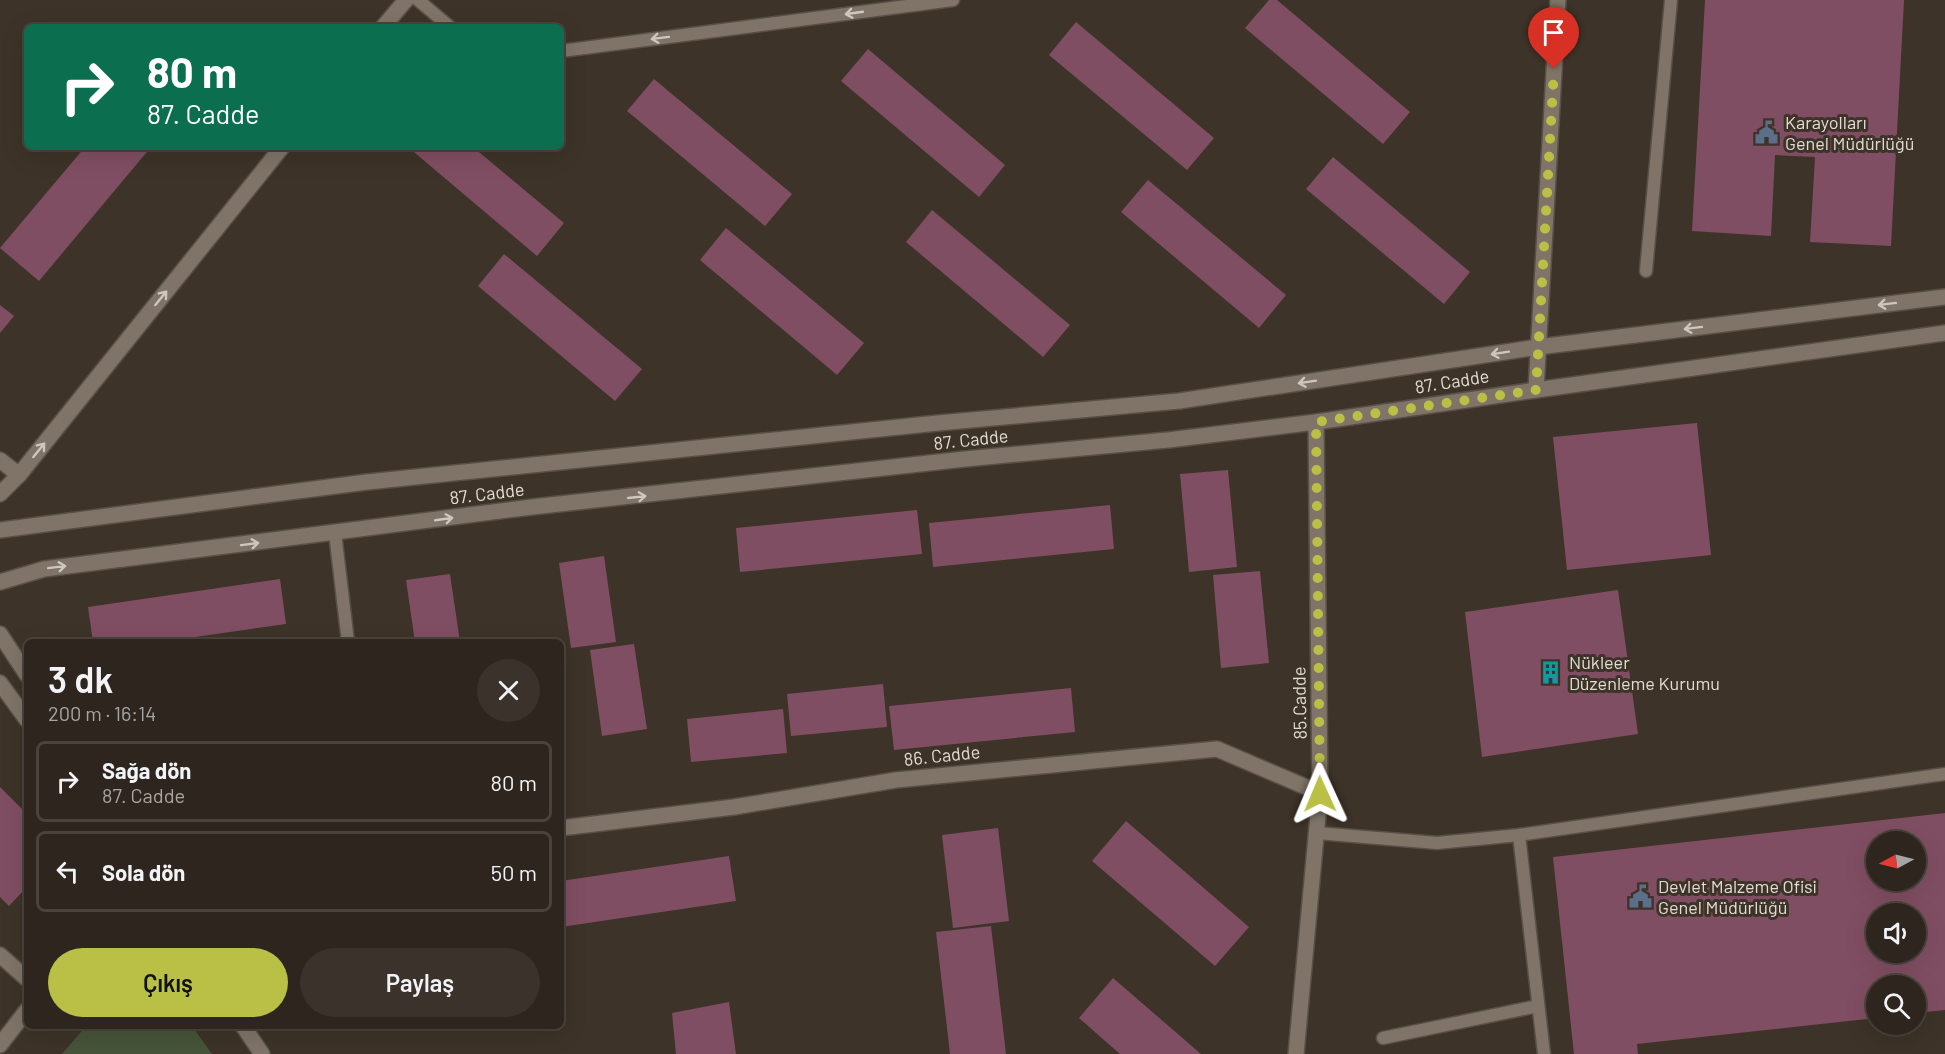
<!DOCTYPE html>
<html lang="tr">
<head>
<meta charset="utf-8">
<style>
  body { margin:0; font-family:Barlow,sans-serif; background:#3a322b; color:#f1f3f6; height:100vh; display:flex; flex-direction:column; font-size:22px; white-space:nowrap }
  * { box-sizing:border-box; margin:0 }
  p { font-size:20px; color:#a7a5a4 }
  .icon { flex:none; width:33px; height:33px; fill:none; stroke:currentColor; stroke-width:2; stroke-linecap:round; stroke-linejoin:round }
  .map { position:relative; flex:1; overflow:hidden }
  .side { position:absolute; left:24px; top:639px; width:540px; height:390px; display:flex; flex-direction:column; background:#2e261e; border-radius:9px; box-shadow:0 6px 24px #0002,0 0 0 2px #49433c }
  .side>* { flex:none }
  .hud { position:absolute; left:24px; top:24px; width:540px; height:126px; border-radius:9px; box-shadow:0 6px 24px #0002,0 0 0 2px #49433c; background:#0b6e4f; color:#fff; overflow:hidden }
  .needle { width:39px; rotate:263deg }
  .fabs { position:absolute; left:1866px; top:831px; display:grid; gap:12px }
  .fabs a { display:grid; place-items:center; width:60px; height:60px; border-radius:50%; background:#2e261e; box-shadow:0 6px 24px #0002,0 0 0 2px #49433c; font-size:30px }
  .pin { position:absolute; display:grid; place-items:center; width:51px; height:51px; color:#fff; margin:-62px -26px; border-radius:50% 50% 50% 0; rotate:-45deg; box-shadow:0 0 6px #0007 }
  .pin .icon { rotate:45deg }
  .me { position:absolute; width:66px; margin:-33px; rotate:359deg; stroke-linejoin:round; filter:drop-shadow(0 0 4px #0008) }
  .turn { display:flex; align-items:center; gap:21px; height:126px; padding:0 24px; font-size:27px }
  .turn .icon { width:78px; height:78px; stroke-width:2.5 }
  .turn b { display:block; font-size:42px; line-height:51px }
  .round { display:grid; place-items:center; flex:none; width:63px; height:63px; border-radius:32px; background:#3a322b }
  .overview { display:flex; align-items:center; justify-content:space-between; height:102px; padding:0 24px }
  h1 { font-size:36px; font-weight:600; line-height:45px }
  .cta { display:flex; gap:12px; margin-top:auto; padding:12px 24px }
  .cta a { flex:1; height:69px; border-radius:36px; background:#bac045; color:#111; font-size:24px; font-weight:600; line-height:69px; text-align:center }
  .cta a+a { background:#3a322b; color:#f1f3f6 }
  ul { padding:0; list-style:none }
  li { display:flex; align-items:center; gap:18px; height:81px; margin:0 12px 9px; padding:0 12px; border:3px solid #49433c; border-radius:9px }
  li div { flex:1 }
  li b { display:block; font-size:22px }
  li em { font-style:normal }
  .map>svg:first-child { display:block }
  .green { fill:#465439 }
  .building { fill:#804e62; fill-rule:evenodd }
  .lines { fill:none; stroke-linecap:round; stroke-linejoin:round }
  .service-casing { stroke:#585047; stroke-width:15 }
  .minor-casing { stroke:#585047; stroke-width:18 }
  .tertiary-casing { stroke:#585047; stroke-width:18 }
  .service { stroke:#7f7467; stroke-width:12 }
  .minor { stroke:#7f7467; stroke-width:15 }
  .tertiary { stroke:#7f7467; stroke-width:15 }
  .oneway { stroke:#cec7bf }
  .route { stroke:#bac045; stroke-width:10; stroke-dasharray:0 18 }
  .labels { text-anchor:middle; stroke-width:6; stroke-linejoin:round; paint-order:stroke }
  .poi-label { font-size:18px; fill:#e2dcd5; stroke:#3d3328; text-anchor:start }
  .street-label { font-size:18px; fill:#e2dcd5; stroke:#3d3328 }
</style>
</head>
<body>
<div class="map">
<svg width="1945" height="1054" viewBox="0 0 1945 1054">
  <rect width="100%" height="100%" fill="#3d3328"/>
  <!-- green -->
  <polygon class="green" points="86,1026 192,1026 212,1054 62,1054"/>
  <!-- building -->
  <g class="building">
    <polygon points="1269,0 1277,0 1410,112 1383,144 1245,28"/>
    <polygon points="1705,0 1904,0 1891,246 1810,242 1815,157 1775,155 1771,236 1692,231"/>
    <polygon points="1076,22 1214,138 1187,170 1049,55"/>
    <polygon points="868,49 1005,165 979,197 841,81"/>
    <polygon points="654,79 792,194 765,226 627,111"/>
    <polygon points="85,147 151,147 39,281 0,248"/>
    <polygon points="408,147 473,147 564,223 537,256"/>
    <polygon points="1333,157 1470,272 1444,304 1306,189"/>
    <polygon points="1148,180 1286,295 1259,328 1121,212"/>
    <polygon points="932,210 1070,325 1043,357 906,242"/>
    <polygon points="726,228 864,343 837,375 700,260"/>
    <polygon points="504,254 642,369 615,401 478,286"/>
    <polygon points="0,305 14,316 0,333"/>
    <polygon points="1697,423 1711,555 1567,570 1553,437"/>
    <polygon points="1228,470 1237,567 1189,572 1180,474"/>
    <polygon points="1110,505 1114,549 933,567 929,523"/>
    <polygon points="917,510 922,554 740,572 736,528"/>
    <polygon points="604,556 616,642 571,648 559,563"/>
    <polygon points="1260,571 1269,663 1221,668 1213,575"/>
    <polygon points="450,574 460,642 415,642 406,580"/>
    <polygon points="280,579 286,624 161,642 93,642 88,607"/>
    <polygon points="1618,590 1638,734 1482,757 1465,612"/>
    <polygon points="634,644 647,729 602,736 590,650"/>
    <polygon points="883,684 887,727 791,736 787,694"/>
    <polygon points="1071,688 1075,732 894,750 889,706"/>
    <polygon points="783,709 787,753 691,762 687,719"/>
    <polygon points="0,787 27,814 27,887 9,906 0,897"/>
    <path d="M1945 813V1010L1916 1013V986H1876V1018L1637 1044 1638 1054H1574L1553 857ZM1876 842H1916V880H1876ZM1876 914H1916V952H1876Z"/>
    <polygon points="1126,821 1249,927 1215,966 1092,861"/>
    <polygon points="998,828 1009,921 953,928 942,835"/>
    <polygon points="729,856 736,901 561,927 561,881"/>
    <polygon points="991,926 1006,1054 950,1054 936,932"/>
    <polygon points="1113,978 1201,1054 1120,1054 1079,1018"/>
    <polygon points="729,1002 736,1054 676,1054 672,1013"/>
  </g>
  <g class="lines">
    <defs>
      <g id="service">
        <polyline points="418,0 450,27"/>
        <polyline points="561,51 953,0"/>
        <polyline points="1646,271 1671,0"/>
        <polyline points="335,533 348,642"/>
        <polyline points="1317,833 1437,843 1519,835 1945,774"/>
        <polyline points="1519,835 1544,1054"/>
        <polyline points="1383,1038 1538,1006"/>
      </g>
      <g id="minor">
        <polyline points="383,27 406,0"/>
        <polyline points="0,460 19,475"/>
        <polyline points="0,494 19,475 282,147"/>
        <polyline points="561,828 734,807 896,780 1217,749 1320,793"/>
        <polyline points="0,955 27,979"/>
        <polyline points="1296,1054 1320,793 1316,422"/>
      </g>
      <g id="tertiary">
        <polyline points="1536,390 1558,0"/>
        <polyline points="0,530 367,482 938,423 1179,401 1538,347 1945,297"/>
        <polyline points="0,582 44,569 532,507 965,459 1168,440 1316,422 1536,390 1945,333"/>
        <polyline points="0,634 27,675"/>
        <polyline points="0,683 27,720"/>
        <polyline points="243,1026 262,1054"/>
        <polyline points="0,1045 27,1010"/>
      </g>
    </defs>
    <!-- service casing -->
    <use href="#service" class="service-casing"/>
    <!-- minor casing -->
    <use href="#minor" class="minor-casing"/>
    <!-- tertiary casing -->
    <use href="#tertiary" class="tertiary-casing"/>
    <!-- service -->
    <use href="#service" class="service"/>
    <!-- minor -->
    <use href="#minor" class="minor"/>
    <!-- tertiary -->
    <use href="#tertiary" class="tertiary"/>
  </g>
  <!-- one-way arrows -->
  <defs><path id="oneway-shaft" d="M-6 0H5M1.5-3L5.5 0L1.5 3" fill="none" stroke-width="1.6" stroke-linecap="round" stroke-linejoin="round" transform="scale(1.5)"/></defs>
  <g class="oneway">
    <use href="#oneway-shaft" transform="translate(854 13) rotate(172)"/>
    <use href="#oneway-shaft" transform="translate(660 38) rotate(173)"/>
    <use href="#oneway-shaft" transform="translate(161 298) rotate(-51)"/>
    <use href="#oneway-shaft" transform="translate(1887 304) rotate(173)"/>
    <use href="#oneway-shaft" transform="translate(1693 328) rotate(173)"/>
    <use href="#oneway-shaft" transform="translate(1500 353) rotate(171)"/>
    <use href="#oneway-shaft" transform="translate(1307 382) rotate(171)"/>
    <use href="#oneway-shaft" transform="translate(39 450) rotate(-51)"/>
    <use href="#oneway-shaft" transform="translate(637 497) rotate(-6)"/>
    <use href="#oneway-shaft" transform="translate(444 519) rotate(-8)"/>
    <use href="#oneway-shaft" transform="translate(250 544) rotate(-7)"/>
    <use href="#oneway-shaft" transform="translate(57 567) rotate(-7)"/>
  </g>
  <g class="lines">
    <!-- route -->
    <polyline class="route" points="1320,794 1316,422 1536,390 1554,69"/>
  </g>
  <!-- icons -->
  <defs>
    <symbol id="civic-bare" viewBox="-9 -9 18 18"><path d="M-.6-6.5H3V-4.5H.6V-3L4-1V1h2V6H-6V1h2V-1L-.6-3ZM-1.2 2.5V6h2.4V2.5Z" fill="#5c6f8a" stroke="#3d3328" stroke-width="2.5" paint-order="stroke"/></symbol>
    <symbol id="building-bare" viewBox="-9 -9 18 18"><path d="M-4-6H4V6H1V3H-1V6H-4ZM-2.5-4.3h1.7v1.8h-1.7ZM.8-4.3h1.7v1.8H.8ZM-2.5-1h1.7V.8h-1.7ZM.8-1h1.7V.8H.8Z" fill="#0f9aa8" stroke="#3d3328" stroke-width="2.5" paint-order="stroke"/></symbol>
  </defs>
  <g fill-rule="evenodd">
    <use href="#civic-bare" x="1750" y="116" width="33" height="33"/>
    <use href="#building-bare" x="1534" y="656" width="33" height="33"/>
    <use href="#civic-bare" x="1624" y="880" width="33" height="33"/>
  </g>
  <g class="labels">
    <!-- poi labels -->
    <g class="poi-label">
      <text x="1785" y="129">Karayolları<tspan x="1785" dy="21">Genel Müdürlüğü</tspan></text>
      <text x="1569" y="669">Nükleer<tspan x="1569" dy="21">Düzenleme Kurumu</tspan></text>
      <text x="1658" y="893">Devlet Malzeme Ofisi<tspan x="1658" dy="21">Genel Müdürlüğü</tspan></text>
    </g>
    <!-- street labels -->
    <g class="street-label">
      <text transform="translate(1452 382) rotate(-9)" y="6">87. Cadde</text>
      <text transform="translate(971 440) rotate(-6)" y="6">87. Cadde</text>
      <text transform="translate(487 494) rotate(-7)" y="6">87. Cadde</text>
      <text transform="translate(1300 703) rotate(-91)" y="6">85.Cadde</text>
      <text transform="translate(942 756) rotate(-6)" y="6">86. Cadde</text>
    </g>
  </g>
</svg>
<div class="fabs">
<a><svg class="needle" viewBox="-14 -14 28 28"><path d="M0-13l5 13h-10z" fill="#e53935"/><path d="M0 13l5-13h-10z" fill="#a7a5a4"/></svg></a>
<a><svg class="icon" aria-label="sound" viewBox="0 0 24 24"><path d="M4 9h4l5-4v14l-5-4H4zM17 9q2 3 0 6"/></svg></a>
<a><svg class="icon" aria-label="search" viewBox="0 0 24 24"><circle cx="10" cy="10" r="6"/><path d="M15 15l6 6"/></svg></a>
</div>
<div class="pin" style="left:1554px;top:69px;background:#d93025"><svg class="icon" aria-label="arrive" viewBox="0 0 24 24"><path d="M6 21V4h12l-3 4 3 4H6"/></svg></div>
<svg class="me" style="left:1320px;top:794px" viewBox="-20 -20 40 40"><path d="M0-17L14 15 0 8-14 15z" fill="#bac045" stroke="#fff" stroke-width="4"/></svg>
<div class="hud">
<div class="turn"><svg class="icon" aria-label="right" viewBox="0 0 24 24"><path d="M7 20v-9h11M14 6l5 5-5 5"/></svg><div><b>80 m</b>87. Cadde</div></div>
</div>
<section class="side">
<div class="overview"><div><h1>3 dk</h1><p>200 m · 16:14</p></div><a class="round"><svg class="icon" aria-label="close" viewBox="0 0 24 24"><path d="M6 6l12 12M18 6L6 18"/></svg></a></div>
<ul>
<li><svg class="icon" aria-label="right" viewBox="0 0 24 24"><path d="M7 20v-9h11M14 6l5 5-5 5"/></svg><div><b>Sağa dön</b><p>87. Cadde</p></div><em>80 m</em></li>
<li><svg class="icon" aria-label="left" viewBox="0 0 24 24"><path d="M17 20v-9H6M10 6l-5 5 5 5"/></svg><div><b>Sola dön</b></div><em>50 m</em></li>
</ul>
<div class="cta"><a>Çıkış</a><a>Paylaş</a></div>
</section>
</div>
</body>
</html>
